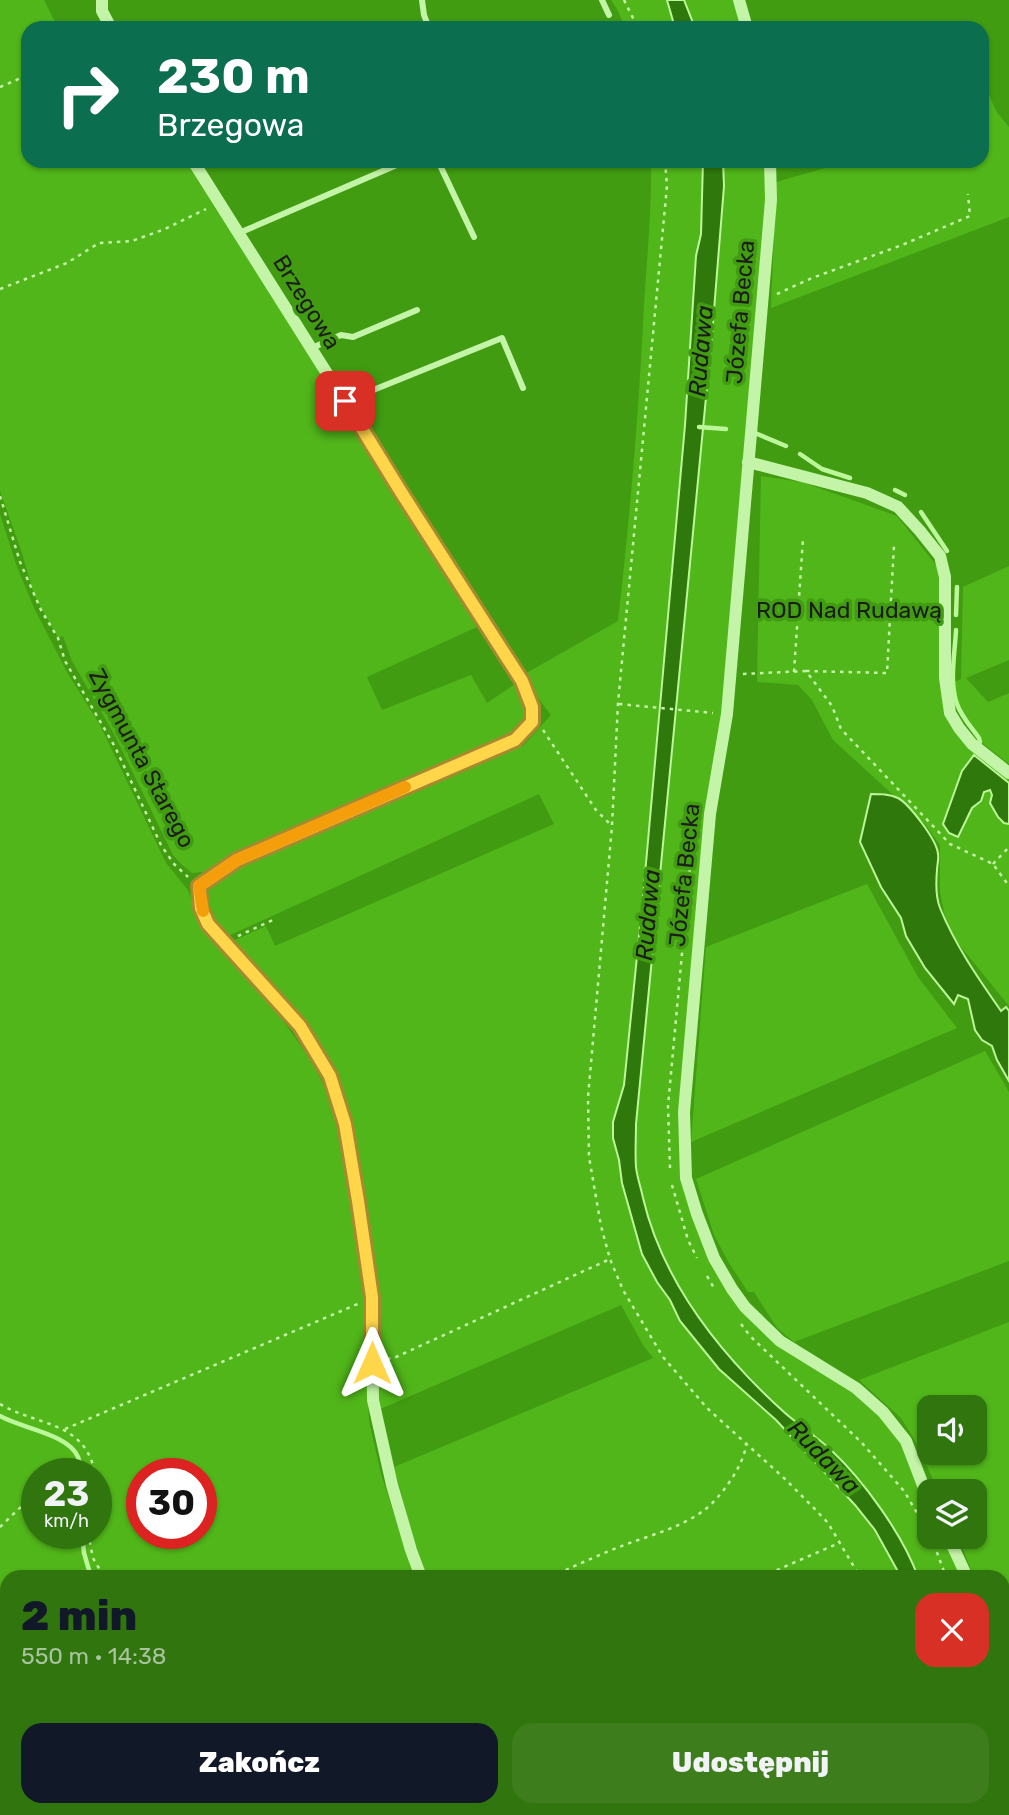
<!DOCTYPE html>
<html lang="pl">
<head>
<meta charset="utf-8">
<style>
  body { margin:0; font-family:Rubik,sans-serif; background:#3d7d1c; color:#f1f3f6; height:100vh; display:flex; flex-direction:column; font-size:26px; white-space:nowrap }
  * { box-sizing:border-box; margin:0 }
  p { font-size:23px; color:#a8c39e }
  .icon { flex:none; width:38px; height:38px; fill:none; stroke:currentColor; stroke-width:2; stroke-linecap:round; stroke-linejoin:round }
  .map { position:relative; flex:1; overflow:hidden }
  .panel { position:absolute; left:0px; top:1570px; width:1010px; height:247px; display:flex; flex-direction:column; background:#31750e; border-radius:21px 21px 0 0; box-shadow:0 2px 5px #0004 }
  .panel>* { flex:none }
  .top-card { position:absolute; left:21px; top:21px; width:968px; height:147px; border-radius:21px; box-shadow:0 2px 5px #0004; background:#0b6e4f; color:#fff; overflow:hidden }
  .buttons { position:absolute; left:917px; top:1395px; display:grid; gap:14px }
  .buttons a { display:grid; place-items:center; width:70px; height:70px; border-radius:14px; background:#31750e; box-shadow:0 2px 5px #0004; font-size:35px }
  .speed { position:absolute; left:21px; top:1458px; display:flex; gap:14px; font-size:35px; font-weight:700; text-align:center }
  .speed>* { display:grid; place-content:center; width:91px; height:91px; border-radius:50%; background:#31750e; box-shadow:0 2px 5px #0004; line-height:1 }
  .speed small { font-size:18px; font-weight:400 }
  .speed .limit { border:10px solid #d22; background:#fff; color:#111 }
  .pin { position:absolute; display:grid; place-items:center; width:60px; height:60px; color:#fff; margin:-30px; border-radius:14px; box-shadow:0 4px 10px #0006 }
  .me { position:absolute; width:77px; margin:-38px; rotate:0deg; stroke-linejoin:round; filter:drop-shadow(0 0 5px #0008) }
  .turn { display:flex; align-items:center; gap:24px; height:147px; padding:0 21px; font-size:32px }
  .turn .icon { width:91px; height:91px; stroke-width:2.5 }
  .turn b { display:block; font-size:49px; line-height:60px }
  .round { display:grid; place-items:center; flex:none; width:74px; height:74px; border-radius:21px; background:#3d7d1c }
  .overview { display:flex; align-items:center; justify-content:space-between; height:119px; padding:0 21px }
  h1 { font-size:42px; font-weight:800; line-height:52px; color:#111827 }
  .action { display:flex; gap:14px; margin-top:auto; padding:14px 21px }
  .action a { flex:1; height:80px; border-radius:21px; background:#111827; color:#fff; font-size:28px; font-weight:800; line-height:80px; text-align:center }
  .action a+a { background:#3d7d1c; color:#f1f3f6 }
  .map>svg:first-child { display:block }
  .green { fill:#51b61a; fill-rule:evenodd }
  .water { fill:#2f780b; stroke:#bcf799; stroke-width:2 }
  .lines { fill:none; stroke-linecap:round; stroke-linejoin:round }
  .stream { stroke:#bcf799; stroke-width:4.5 }
  .path { stroke:#c3f4a7; stroke-width:2.5; stroke-dasharray:3.5 5; stroke-linecap:butt }
  .lane { stroke:#c3f4a7; stroke-width:6 }
  .street { stroke:#c3f4a7; stroke-width:12 }
  .route-casing { stroke:#a68a30; stroke-width:18 }
  .route { stroke:#ffd54a; stroke-width:12 }
  .slow { stroke:#f59e0b; stroke-width:12 }
  .labels { text-anchor:middle; stroke-width:7; stroke-linejoin:round; paint-order:stroke }
  .street-label { font-size:23px; fill:#1d1d1d; stroke:#419c12 }
  .park-label { font-size:23px; fill:#1b1d1b; stroke:#419c12 }
  .water-label { font-size:24px; font-style:italic; fill:#1a1d19; stroke:#419c12 }
</style>
</head>
<body>
<div class="map">
<svg width="1009" height="1815" viewBox="0 0 1009 1815">
  <rect width="100%" height="100%" fill="#419c12"/>
  <!-- green -->
  <g class="green">
    <path d="M0 0H44L58 28H28V161H193L398 494 477 627 367 677 382 710 471 675 487 703 515 684C523 703 530 709 519 729L376 794 235 855 204 872 192 873 181 864 173 855 114 734 72 661 63 636 58 638 34 595 22 553 0 491Z"/>
    <polygon points="611,0 667,0 675,28 625,28 618,11"/>
    <polygon points="684,0 736,0 743,28 695,28"/>
    <polygon points="982,79 996,111 1009,127 1009,217 771,308 776,182 850,161 982,161"/>
    <path d="M651 161H703L701 234 696 256 685 425 678 500 720 221 724 186 723 161H765V212L682 1171 740 1304 861 1396 889 1423 904 1447 929 1508V1536L944 1537 963 1577H918L896 1533 831 1450 785 1412 735 1362 706 1327 669 1270 646 1212 636 1168V1124L654 931 663 657 643 897 624 1085 613 1122V1138L619 1160 622 1183 642 1254 657 1282 670 1300 680 1321 719 1369 776 1420 855 1505 875 1530 901 1577H427L411 1530 394 1467 653 1358 643 1345 621 1305 378 1410 368 1231 349 1115 328 1069 231 942 266 926 275 946 554 824 539 794 226 937 214 922 206 903 207 889 215 879 241 864 336 824 499 750 514 744 523 746 551 715 521 676 618 621C630 516 639 411 644 305 647 257 652 209 651 161Z"/>
    <polygon points="761,476 802,482 897,516 937,566 940,579 939,680 978,755 1009,779 1009,1006 948,931 940,892 940,845 924,823 833,740 812,700 798,685 757,682"/>
    <path d="M0 514 16 564 34 608 68 674 100 725 166 863 188 890 199 921 270 1002 312 1062 331 1100 347 1168 363 1268 369 1421 381 1474 395 1517 417 1577H7V1656L0 1638ZM37 1474H96V1533H37ZM142 1474H201V1533H142Z"/>
    <polygon points="1009,566 1009,660 966,678 988,702 1009,693 1009,764 977,739 958,709 951,684 961,679 963,587"/>
    <polygon points="867,884 918,977 957,1028 691,1142 706,947"/>
    <polygon points="985,1051 1009,1092 1009,1261 794,1342 777,1328 754,1292 748,1292 729,1263 714,1235 696,1179"/>
    <path d="M1009 1322V1650L1003 1652V1577H974L958 1537 975 1536V1491H938L916 1442 901 1418 859 1380ZM929 1407H975V1452H929Z"/>
    <polygon points="1009,1662 1009,1809 1003,1792 1003,1665"/>
    <polygon points="249,1810 376,1810 371,1815 248,1815"/>
    <polygon points="387,1810 928,1810 929,1815 382,1815"/>
  </g>
  <!-- water -->
  <g class="water">
    <polygon points="667,0 684,0 695,28 675,28"/>
    <path d="M703 161H723L724 186 712 335 636 1124C636 1138 635 1153 636 1167 637 1177 641 1188 643 1198 663 1283 722 1356 785 1413 800 1426 817 1437 831 1450 864 1481 903 1535 918 1577H901L875 1530 855 1505 776 1420 719 1369 680 1321 670 1300 657 1282 642 1254 622 1183 619 1160 613 1138V1122L624 1085 643 897 685 425 696 256 701 234Z"/>
    <polygon points="974,755 1009,783 1009,824 1004,823 998,817 990,803 992,795 990,790 984,792 981,801 972,808 958,837 949,833 943,824 962,771"/>
    <path d="M871 794C881 794 889 794 898 798 909 804 937 840 938 854 939 859 937 865 937 870 936 881 936 898 940 908 955 945 978 978 1001 1011L1006 1007 1009 1011V1081L997 1060 992 1046 982 1040 975 1030 968 999 958 995 954 1004 925 968 906 936 901 918 881 887 860 842Z"/>
  </g>
  <g class="lines">
    <!-- stream -->
    <g class="stream">
      <polyline points="699,427 726,429"/>
      <polyline points="755,433 786,446"/>
      <polyline points="800,454 822,469 850,478"/>
      <polyline points="895,490 905,495"/>
      <polyline points="921,512 947,551"/>
      <polyline points="956,615 957,587"/>
      <path d="M956 630C955 653 949 682 957 704 961 716 971 727 979 738L980 742"/>
      <path d="M0 1416C20 1428 69 1434 78 1457 80 1461 80 1469 81 1474"/>
      <polyline points="82,1533 84,1553 91,1577"/>
      <polyline points="269,1815 271,1810"/>
    </g>
    <!-- path -->
    <g class="path">
      <polyline points="624,0 638,28"/>
      <polyline points="0,87 28,75"/>
      <polyline points="665,161 667,186 618,703 612,826 588,1097 589,1157 601,1226 610,1259 623,1290 663,1357 707,1408 785,1479 813,1507 828,1523 860,1577"/>
      <polyline points="0,289 67,263 99,243 132,241 165,229 206,209"/>
      <polyline points="777,294 812,278 902,245 970,216 968,194"/>
      <polyline points="0,496 20,562 41,610 58,638 65,661 115,747 161,845 174,864 188,877"/>
      <polyline points="806,671 887,673 894,545"/>
      <polyline points="794,672 803,539"/>
      <polyline points="743,674 806,671 832,706 841,729 950,844 993,864 1009,886"/>
      <polyline points="619,704 713,713"/>
      <polyline points="543,730 596,810 612,826"/>
      <polyline points="993,864 1009,847"/>
      <polyline points="238,936 273,920"/>
      <polyline points="670,1168 668,1106 695,812"/>
      <polyline points="672,1185 688,1240 697,1258"/>
      <polyline points="707,1276 714,1288"/>
      <polyline points="741,1324 750,1336 862,1443 904,1491 929,1533"/>
      <polyline points="387,1359 396,1357 610,1259"/>
      <path d="M0 1404C37 1426 86 1421 95 1474"/>
      <polyline points="65,1429 360,1303"/>
      <polyline points="84,1474 94,1467"/>
      <polyline points="96,1481 98,1498 96,1504"/>
      <polyline points="0,1527 30,1498 37,1494"/>
      <polyline points="88,1533 93,1558 104,1577"/>
      <polyline points="931,1536 946,1577"/>
      <path d="M550 1577C573 1567 596 1556 619 1547 647 1536 678 1529 703 1511 720 1499 745 1464 746 1444"/>
      <polyline points="761,1577 839,1543"/>
      <polyline points="894,1810 894,1815"/>
      <polyline points="973,1810 974,1815"/>
      <polyline points="260,1815 260,1810"/>
    </g>
    <!-- lane -->
    <g class="lane">
      <polyline points="422,0 424,15 429,28"/>
      <polyline points="602,0 609,15"/>
      <polyline points="438,161 474,237"/>
      <polyline points="239,233 406,161"/>
      <polyline points="312,348 341,335 353,337 417,310"/>
      <polyline points="346,401 502,338 523,388"/>
    </g>
    <!-- street -->
    <g class="street">
      <polyline points="102,0 102,11 111,28"/>
      <polyline points="739,0 747,28"/>
      <polyline points="193,161 521,681 532,707 532,722 515,740 237,860 199,886 201,907 208,924 300,1026 330,1076 345,1124 358,1201 372,1297 373,1400 392,1485 411,1550 421,1577"/>
      <polyline points="770,161 771,200 727,714 710,814 684,1112 686,1178 697,1214 714,1258 732,1289 745,1307 780,1341 856,1388 883,1412 906,1441 929,1501"/>
      <polyline points="748,462 867,493 898,507 920,531 940,556 945,577 945,678 950,713 959,728 972,744 1009,773"/>
      <polyline points="948,1536 967,1577"/>
      <polyline points="990,1810 990,1815"/>
      <polyline points="376,1815 381,1810"/>
    </g>
  </g>
  <g class="lines">
    <defs>
      <polyline id="route" points="345,401 401,492 522,681 532,707 532,722 515,740 237,860 199,886 201,908 208,924 300,1026 330,1076 345,1124 358,1201 372,1297 372,1363"/>
    </defs>
    <!-- route casing -->
    <use href="#route" class="route-casing"/>
    <!-- route -->
    <use href="#route" class="route"/>
    <!-- slow -->
    <polyline class="slow" points="203,911 199,886 237,860 405,787"/>
  </g>
  <g class="labels">
    <!-- street labels -->
    <g class="street-label">
      <text transform="translate(307 302) rotate(58)" y="8">Brzegowa</text>
      <text transform="translate(740 312) rotate(-85)" y="8">Józefa Becka</text>
      <text transform="translate(142 758) rotate(62)" y="8">Zygmunta Starego</text>
      <text transform="translate(684 875) rotate(-84)" y="8">Józefa Becka</text>
    </g>
    <!-- park labels -->
    <g class="park-label">
      <text x="849" y="618">ROD Nad Rudawą</text>
    </g>
    <!-- water labels -->
    <g class="water-label">
      <text transform="translate(701 351) rotate(-85)" y="8">Rudawa</text>
      <text transform="translate(648 915) rotate(-85)" y="8">Rudawa</text>
      <text transform="translate(824 1457) rotate(46)" y="8">Rudawa</text>
    </g>
  </g>
</svg>
<div class="buttons">
<a><svg class="icon" aria-label="sound" viewBox="0 0 24 24"><path d="M4 9h4l5-4v14l-5-4H4zM17 9q2 3 0 6"/></svg></a>
<a><svg class="icon" aria-label="layers" viewBox="0 0 24 24"><path d="M12 4l9 5-9 5-9-5zM3 14l9 5 9-5"/></svg></a>
</div>
<div class="speed"><div>23<small>km/h</small></div><div class="limit">30</div></div>
<div class="pin" style="left:345px;top:401px;background:#d93025"><svg class="icon" aria-label="arrive" viewBox="0 0 24 24"><path d="M6 21V4h12l-3 4 3 4H6"/></svg></div>
<svg class="me" style="left:372px;top:1363px" viewBox="-20 -20 40 40"><path d="M0-17L14 15 0 8-14 15z" fill="#ffd54a" stroke="#fff" stroke-width="4"/></svg>
<div class="top-card">
<div class="turn"><svg class="icon" aria-label="right" viewBox="0 0 24 24"><path d="M7 20v-9h11M14 6l5 5-5 5"/></svg><div><b>230 m</b>Brzegowa</div></div>
</div>
<section class="panel">
<div class="overview"><div><h1>2 min</h1><p>550 m · 14:38</p></div><a class="round" style="background:#d93025;color:#fff"><svg class="icon" aria-label="close" viewBox="0 0 24 24"><path d="M6 6l12 12M18 6L6 18"/></svg></a></div>
<div class="action"><a>Zakończ</a><a>Udostępnij</a></div>
</section>
</div>
</body>
</html>
